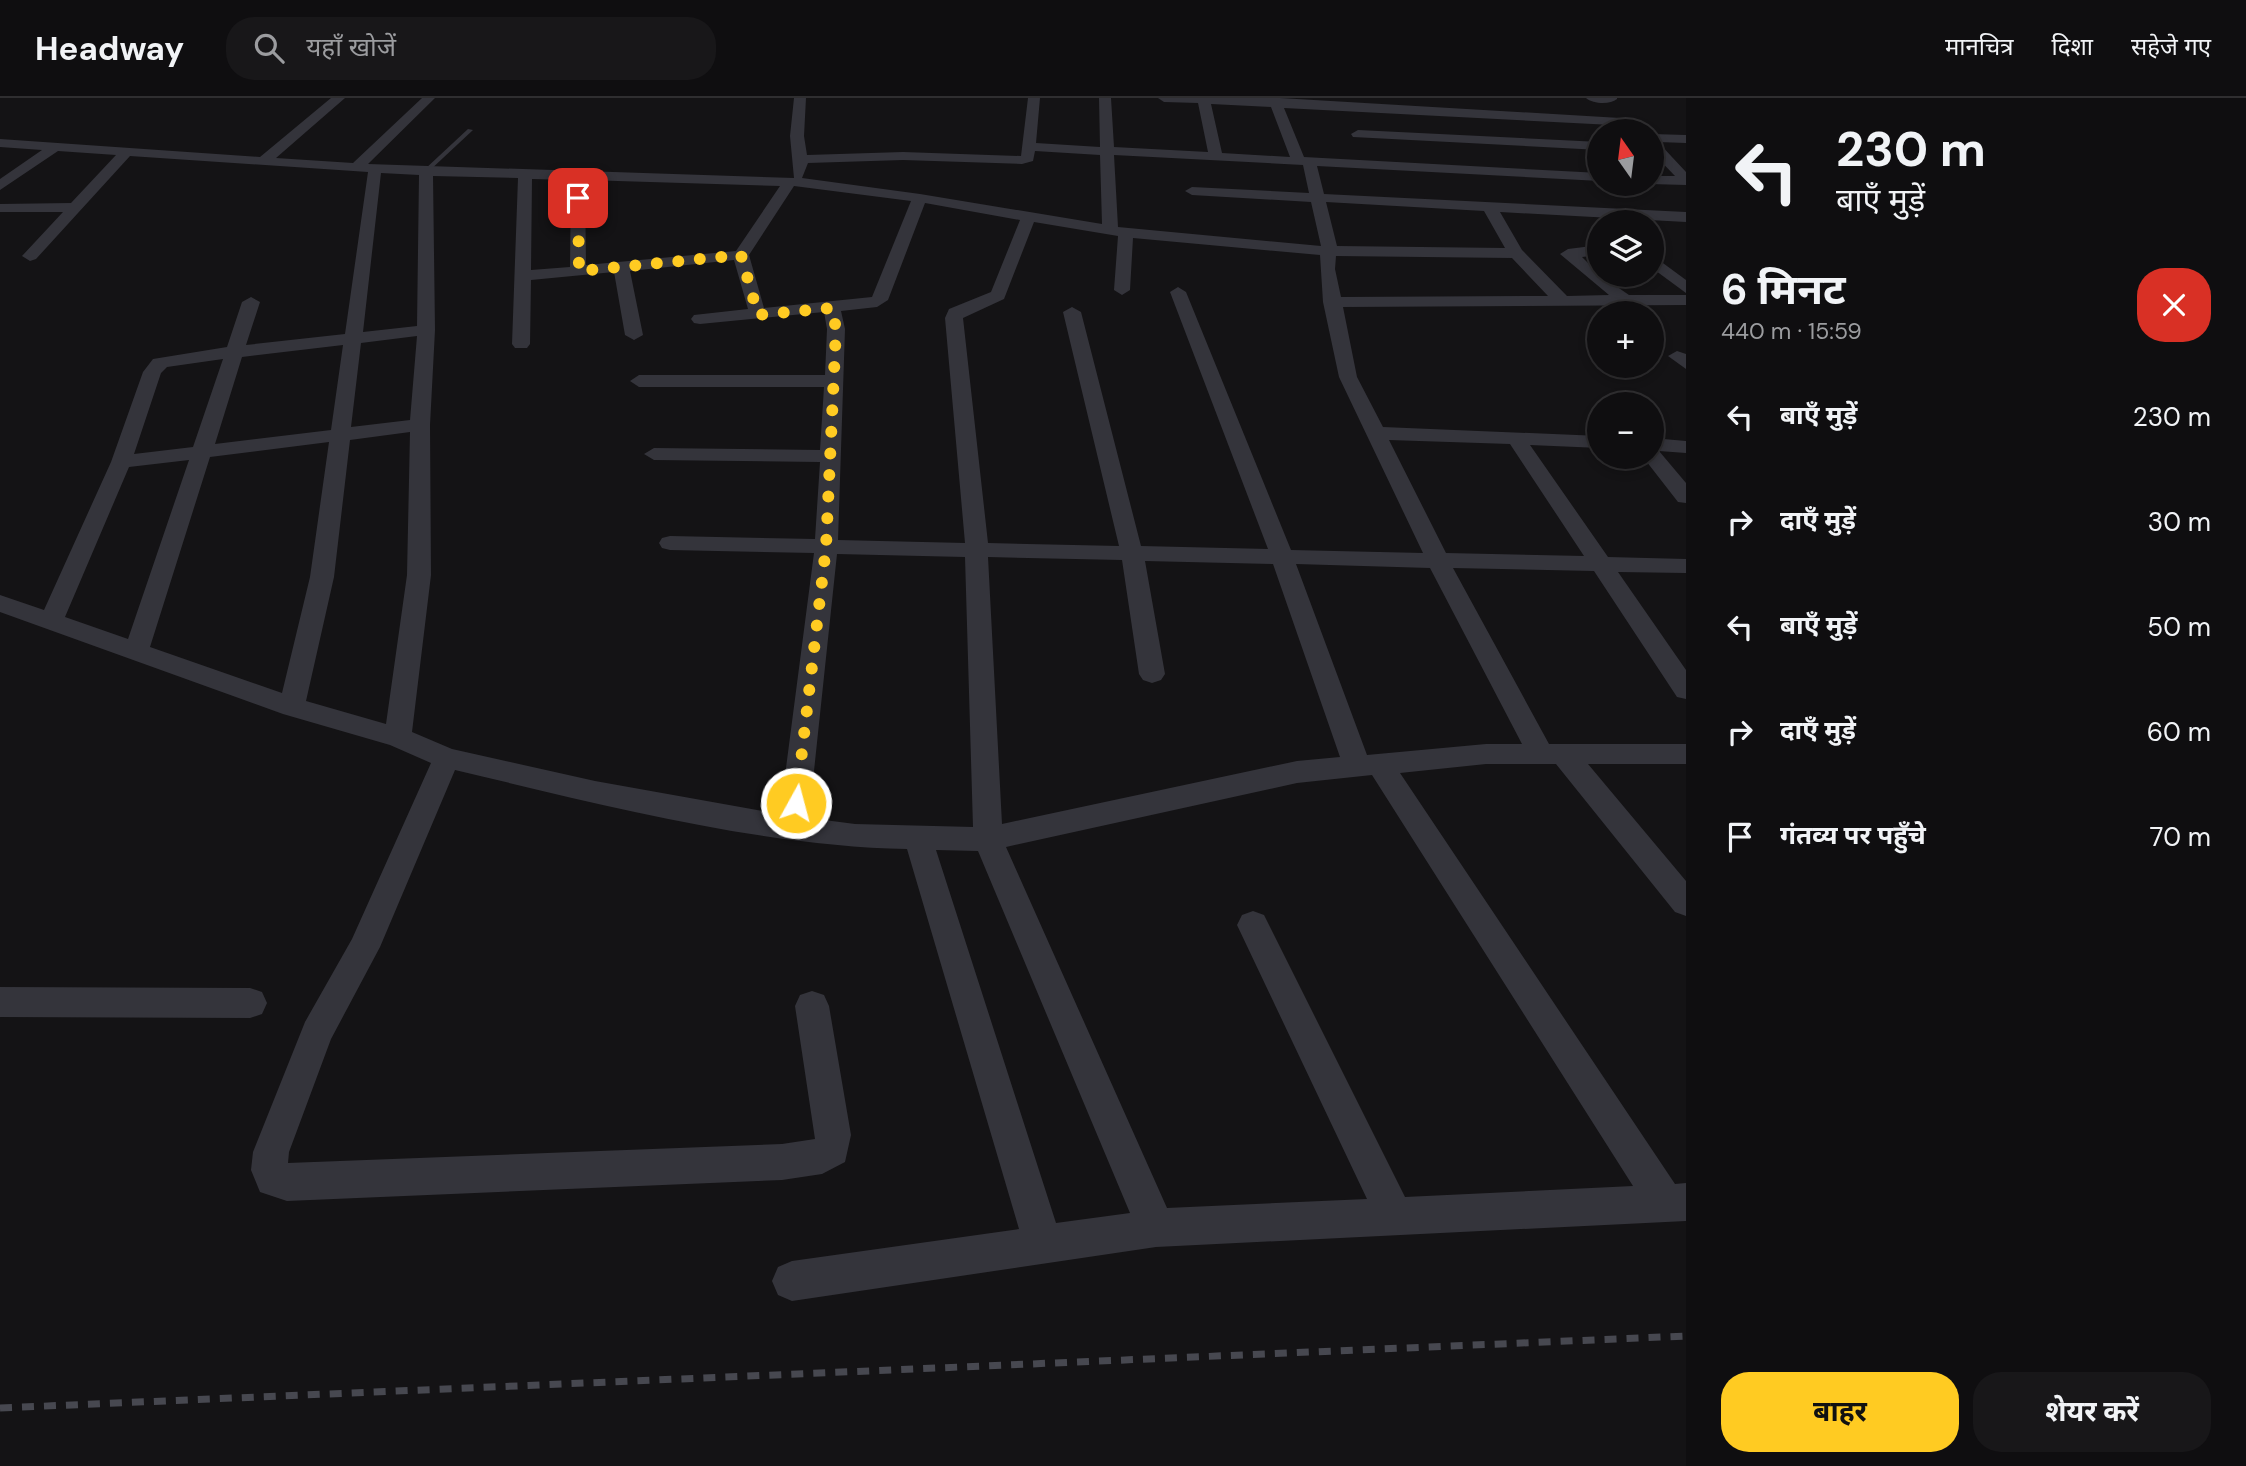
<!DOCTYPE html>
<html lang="hi">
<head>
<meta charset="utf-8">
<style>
  body { margin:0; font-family:"DM Sans","Noto Sans Devanagari",sans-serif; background:#181719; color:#f1f3f6; height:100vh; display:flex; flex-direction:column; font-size:26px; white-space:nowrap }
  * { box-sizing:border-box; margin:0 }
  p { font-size:23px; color:#9b9c9f }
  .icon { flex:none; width:38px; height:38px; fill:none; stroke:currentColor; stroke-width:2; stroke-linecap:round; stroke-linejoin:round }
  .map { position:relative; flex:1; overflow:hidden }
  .drawer { display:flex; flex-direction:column; background:#0f0e10; width:560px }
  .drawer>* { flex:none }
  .top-card { background:#0f0e10; color:#f1f3f6; overflow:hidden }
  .needle { width:46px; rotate:346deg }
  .buttons { position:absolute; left:1587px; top:21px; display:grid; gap:14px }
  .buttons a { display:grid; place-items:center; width:77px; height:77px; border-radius:50%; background:#0f0e10; box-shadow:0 4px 10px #0003,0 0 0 2px #2f2e30; font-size:35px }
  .pin { position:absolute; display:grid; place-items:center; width:60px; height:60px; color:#fff; margin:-30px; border-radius:14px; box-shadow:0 4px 10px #0006 }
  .me { position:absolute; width:77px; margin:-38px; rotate:7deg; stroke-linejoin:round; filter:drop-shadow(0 0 5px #0008) }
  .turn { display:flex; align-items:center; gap:24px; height:147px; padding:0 35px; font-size:32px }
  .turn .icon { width:91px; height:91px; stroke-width:2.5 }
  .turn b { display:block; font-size:49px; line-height:60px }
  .round { display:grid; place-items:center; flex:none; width:74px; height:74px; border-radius:28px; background:#181719 }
  .overview { display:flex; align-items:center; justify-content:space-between; height:119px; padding:0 35px }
  h1 { font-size:42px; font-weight:700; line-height:52px }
  .primary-button { display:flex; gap:14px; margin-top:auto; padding:14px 35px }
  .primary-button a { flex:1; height:80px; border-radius:28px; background:#ffcb22; color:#111; font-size:28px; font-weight:700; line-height:80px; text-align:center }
  .primary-button a+a { background:#181719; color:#f1f3f6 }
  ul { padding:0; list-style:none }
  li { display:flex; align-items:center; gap:21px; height:105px; padding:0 35px }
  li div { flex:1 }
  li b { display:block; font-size:26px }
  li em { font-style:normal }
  header { display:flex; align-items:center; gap:42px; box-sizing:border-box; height:98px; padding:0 35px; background:#0f0e10; border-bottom:2px solid #2f2e30 }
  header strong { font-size:33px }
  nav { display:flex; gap:38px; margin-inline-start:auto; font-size:24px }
  .search { width:490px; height:63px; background:#181719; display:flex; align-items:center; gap:18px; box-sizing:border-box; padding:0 24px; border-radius:28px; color:#9b9c9f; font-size:26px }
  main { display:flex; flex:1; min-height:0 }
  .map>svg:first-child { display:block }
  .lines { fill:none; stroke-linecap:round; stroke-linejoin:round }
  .lane { fill:#34343b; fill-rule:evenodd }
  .street { fill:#34343b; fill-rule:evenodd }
  .rail { stroke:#474850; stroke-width:7; stroke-dasharray:12 10; stroke-linecap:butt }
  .route { stroke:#ffcb22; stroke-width:12; stroke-dasharray:0 21.6 }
</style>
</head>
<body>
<header>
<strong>Headway</strong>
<div class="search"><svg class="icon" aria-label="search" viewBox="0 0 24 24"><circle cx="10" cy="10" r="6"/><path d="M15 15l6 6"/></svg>यहाँ खोजें</div>
<nav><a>मानचित्र</a><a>दिशा</a><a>सहेजे गए</a></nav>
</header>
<main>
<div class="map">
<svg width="1686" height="1368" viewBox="0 0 1686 1368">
  <rect width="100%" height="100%" fill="#141315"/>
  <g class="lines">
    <!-- lane -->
    <polygon class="lane" points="468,31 473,32 428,74 424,74 424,72"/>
    <!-- street -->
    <g class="street">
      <path d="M331 0H345L276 60 353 65 422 0H435L368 66 794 80 790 38 794 0H806L804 38 807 57 903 54 1021 58 1028 0H1040L1036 45 1100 49 1099 0H1111L1114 49 1208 54 1198 5 1164 4 1158 0H1280L1637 21 1638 24 1632 28 1284 10 1304 59 1600 75V83L1317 68 1324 96 1686 114V124L1500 114 1522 152 1567 198 1609 197 1560 156 1568 151 1600 147V157L1582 159 1600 177 1629 197H1686V207L1343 209 1357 279 1383 329 1600 338V350L1530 347 1608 459 1686 461V475L1618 474 1686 572V601L1677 599 1594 473 1453 470 1549 646H1686V666H1588L1686 783V818L1675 814 1556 666H1486L1400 675 1675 1086 1686 1085V1123L1156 1149 792 1203 778 1197 772 1183 778 1169 792 1163 1019 1131 907 751C759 748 599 706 455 672L380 849 331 941 289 1054 288 1065 782 1046 815 1041 795 908 800 897 812 893 824 897 829 908 851 1037 845 1064 822 1076 782 1082 287 1103 260 1094 251 1072 253 1054 305 924 352 841 431 665 390 647 283 616 0 514V497L44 512 111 364 143 274 153 261 227 249 242 204 251 199 260 204 246 247 345 236 368 74 130 58 36 161 30 163 22 158 63 114H0V106L71 105 116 57 58 53 0 92V81L42 52 0 49V41L260 59ZM1211 6 1271 9 1290 59 1222 55ZM1035 53 1100 57 1102 126 920 96 802 80 808 65 903 62 1022 66 1033 63ZM1114 57 1303 67 1309 95 1192 89 1185 93 1192 97 1311 104 1321 148 1118 129ZM381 75 419 77 417 228 363 234ZM433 78 518 80 512 246 515 250H527L530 246 531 182 614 174 625 237 634 242 643 237 630 173 734 162 748 211 694 217 691 221 694 225 700 226 824 214 827 231 825 277H639L630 283 639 289H824L820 352 654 350 644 356 654 362 820 364 815 441 670 438 662 440 659 445 662 450 670 452 814 455 780 716 595 683 452 651 412 634 431 477 430 327 435 232ZM532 81 571 82 570 169 531 172ZM585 82 780 88 736 153 586 167ZM794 88 911 103 872 199 764 210 749 157ZM1326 104 1484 113 1505 150 1337 148ZM925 105 1020 122 991 194 949 211 945 220 965 445 838 442 845 231 841 213 877 209 888 202ZM1034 124 1118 138 1114 192 1122 197 1130 192 1133 140 1320 157 1323 204 1339 279 1423 455 1291 452 1186 194 1178 189 1170 194 1268 451 1141 448 1081 214 1072 209 1063 214 1119 448 988 445 963 220 1004 201ZM1336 158 1512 160 1548 198 1341 199 1335 171ZM417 238 410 322 351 329 361 245ZM343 247 331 332 215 346 242 259ZM223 261 193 349 134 356 161 275 167 269ZM410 334 407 477 386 626 306 603 334 479 350 342ZM1389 342 1510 346 1584 458 1446 455ZM329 344 310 479 282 595 150 549 210 359ZM189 362 128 541 65 519 129 369ZM837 456 965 459 973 729 855 726 809 720ZM988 459 1122 462 1139 576 1143 582 1152 585 1161 582 1165 576 1145 463 1273 466 1340 659 1297 663 1002 726ZM1296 466 1430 470 1522 646H1486L1367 657ZM1372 677 1633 1088 1405 1099 1264 817 1253 813 1242 817 1237 827 1367 1101 1167 1110 1006 749 1297 685ZM936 752 978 753 1130 1115 1056 1125Z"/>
      <path d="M1586 0H1617V1C1610 7 1593 6 1586 0Z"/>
      <polygon points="1358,32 1600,44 1600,52 1353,39 1351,36"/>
      <polygon points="1652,36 1686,37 1686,45 1658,44 1686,74 1686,87 1650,86 1652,78 1675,78 1652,54"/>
      <polygon points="1652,157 1686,182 1686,195 1652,170"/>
      <polygon points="1677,253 1686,256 1686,271 1668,258"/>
      <polygon points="1652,340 1686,343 1686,355 1659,353 1686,385 1686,405 1678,404 1643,359 1652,359"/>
      <polygon points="0,889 250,890 262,894 267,905 262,916 250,920 0,919"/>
    </g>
    <!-- rail -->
    <polyline class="rail" points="0,1310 1686,1238"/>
  </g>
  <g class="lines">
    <!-- route -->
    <polyline class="route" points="578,100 579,173 741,157 758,217 832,210 836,231 826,449 796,705"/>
  </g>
</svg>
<div class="buttons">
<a><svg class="needle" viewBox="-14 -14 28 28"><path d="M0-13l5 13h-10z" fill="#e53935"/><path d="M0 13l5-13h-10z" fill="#9b9c9f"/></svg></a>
<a><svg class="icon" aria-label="layers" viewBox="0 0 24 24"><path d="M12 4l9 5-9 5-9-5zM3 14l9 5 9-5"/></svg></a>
<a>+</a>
<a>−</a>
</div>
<div class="pin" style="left:578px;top:100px;background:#d93025"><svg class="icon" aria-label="arrive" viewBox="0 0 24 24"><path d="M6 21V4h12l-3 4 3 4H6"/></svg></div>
<svg class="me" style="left:796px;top:705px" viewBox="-20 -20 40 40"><circle r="17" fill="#ffcb22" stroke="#fff" stroke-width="3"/><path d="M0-11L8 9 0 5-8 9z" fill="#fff"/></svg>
</div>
<section class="drawer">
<div class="top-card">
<div class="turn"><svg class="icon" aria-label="left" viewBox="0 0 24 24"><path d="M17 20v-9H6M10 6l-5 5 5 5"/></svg><div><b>230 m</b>बाएँ मुड़ें</div></div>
</div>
<div class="overview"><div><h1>6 मिनट</h1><p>440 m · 15:59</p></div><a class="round" style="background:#d93025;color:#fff"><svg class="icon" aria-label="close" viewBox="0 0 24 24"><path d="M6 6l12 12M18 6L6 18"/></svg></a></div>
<ul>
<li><svg class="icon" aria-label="left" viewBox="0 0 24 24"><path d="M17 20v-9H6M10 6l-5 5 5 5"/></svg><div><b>बाएँ मुड़ें</b></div><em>230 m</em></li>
<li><svg class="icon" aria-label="right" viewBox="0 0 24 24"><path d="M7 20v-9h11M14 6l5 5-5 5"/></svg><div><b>दाएँ मुड़ें</b></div><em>30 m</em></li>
<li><svg class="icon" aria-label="left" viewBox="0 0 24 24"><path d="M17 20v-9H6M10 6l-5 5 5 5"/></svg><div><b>बाएँ मुड़ें</b></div><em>50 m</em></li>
<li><svg class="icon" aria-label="right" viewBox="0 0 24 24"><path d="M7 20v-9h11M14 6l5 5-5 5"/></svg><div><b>दाएँ मुड़ें</b></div><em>60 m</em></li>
<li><svg class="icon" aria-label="arrive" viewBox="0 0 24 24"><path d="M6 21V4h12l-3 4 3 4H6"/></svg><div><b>गंतव्य पर पहुँचे</b></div><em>70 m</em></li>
</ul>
<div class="primary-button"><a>बाहर</a><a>शेयर करें</a></div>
</section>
</main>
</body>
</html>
